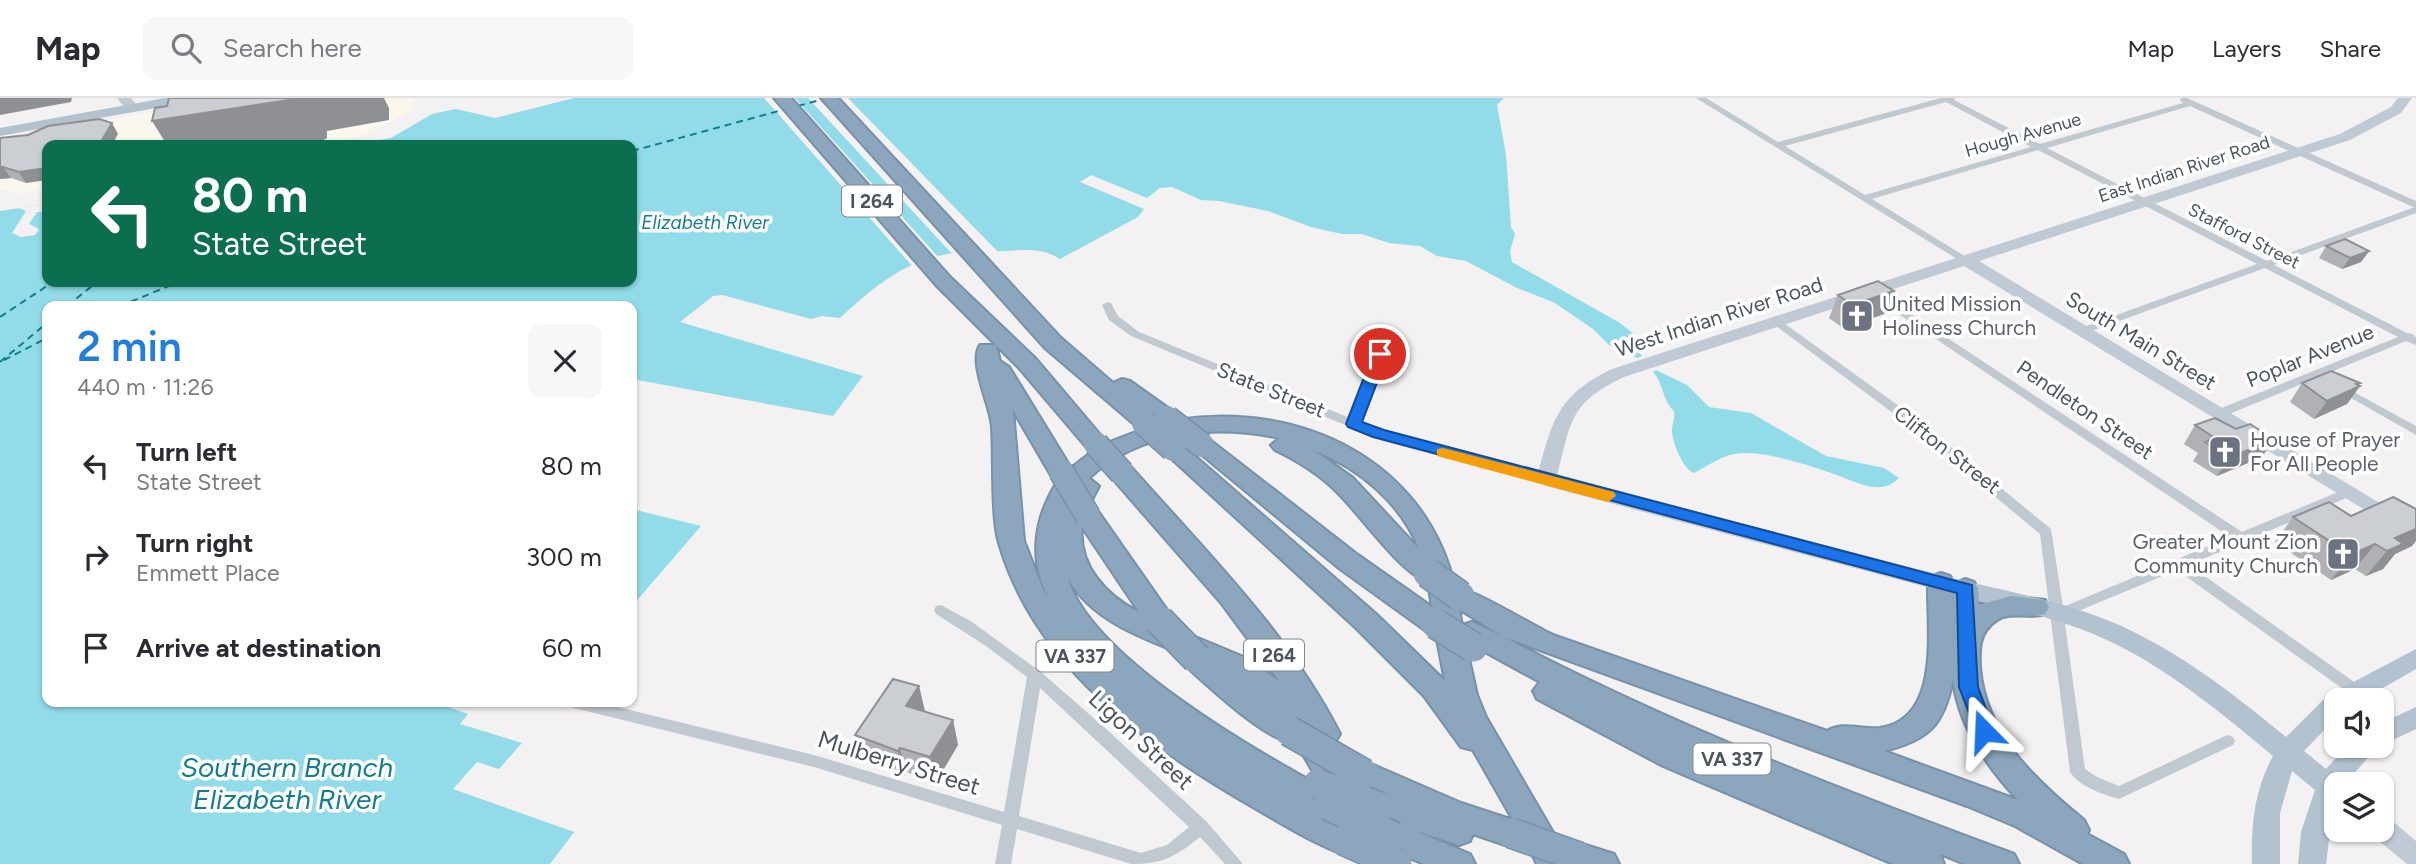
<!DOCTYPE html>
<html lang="en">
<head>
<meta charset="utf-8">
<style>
  body { margin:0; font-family:Figtree,sans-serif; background:#f7f7f7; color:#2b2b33; height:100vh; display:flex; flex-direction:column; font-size:26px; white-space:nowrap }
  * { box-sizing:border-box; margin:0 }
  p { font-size:23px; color:#7c7c81 }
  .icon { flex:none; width:38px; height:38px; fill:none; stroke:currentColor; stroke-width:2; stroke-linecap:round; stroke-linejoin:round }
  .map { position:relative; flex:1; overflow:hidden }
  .details { position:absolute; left:42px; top:203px; width:595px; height:406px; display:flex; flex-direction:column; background:#fff; border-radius:14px; box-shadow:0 2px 5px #0004 }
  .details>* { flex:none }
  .hud { position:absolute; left:42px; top:42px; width:595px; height:147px; border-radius:14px; box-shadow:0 2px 5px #0004; background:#0b6e4f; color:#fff; overflow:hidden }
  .buttons { position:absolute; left:2324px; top:590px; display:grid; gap:14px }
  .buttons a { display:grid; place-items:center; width:70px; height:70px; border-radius:14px; background:#fff; box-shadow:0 2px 5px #0004; font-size:35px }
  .pin { position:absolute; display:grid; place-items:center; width:60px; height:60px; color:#fff; margin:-30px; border:4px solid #fff; border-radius:50%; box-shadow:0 2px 7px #0007 }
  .me { position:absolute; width:77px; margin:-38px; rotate:339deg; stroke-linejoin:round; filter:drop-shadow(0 0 5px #0008) }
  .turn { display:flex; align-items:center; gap:24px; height:147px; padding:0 35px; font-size:32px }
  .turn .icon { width:91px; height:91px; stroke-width:2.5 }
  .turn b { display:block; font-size:49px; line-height:60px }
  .round { display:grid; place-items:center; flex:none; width:74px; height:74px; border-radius:14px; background:#f7f7f7 }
  .summary { display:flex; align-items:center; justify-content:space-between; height:119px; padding:0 35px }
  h1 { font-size:42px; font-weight:600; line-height:52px; color:#227ddc }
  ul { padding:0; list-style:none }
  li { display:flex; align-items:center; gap:21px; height:91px; padding:0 35px }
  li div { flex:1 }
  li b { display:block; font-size:26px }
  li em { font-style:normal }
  header { display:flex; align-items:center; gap:42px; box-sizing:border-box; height:98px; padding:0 35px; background:#fff; border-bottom:2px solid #e1e1e2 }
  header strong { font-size:33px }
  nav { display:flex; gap:38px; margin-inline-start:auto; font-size:24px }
  .search { width:490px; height:63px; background:#f7f7f7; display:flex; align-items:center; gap:18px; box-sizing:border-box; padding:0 24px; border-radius:14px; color:#7c7c81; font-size:26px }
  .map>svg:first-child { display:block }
  .commercial { fill:#fcf7ed }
  .water { fill:#92dbe8 }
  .pier { fill:#f3f1f1 }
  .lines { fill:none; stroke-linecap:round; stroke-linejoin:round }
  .ferry { stroke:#137d90; stroke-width:2; stroke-dasharray:7 5; stroke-linecap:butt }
  .highway-casing { stroke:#7791a9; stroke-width:4 }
  .street { fill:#c0c9cf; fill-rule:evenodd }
  .secondary { fill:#c0cad4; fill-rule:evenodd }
  .primary { fill:#b2c2ce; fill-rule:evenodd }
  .highway { fill:#8ca6bd; fill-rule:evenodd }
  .highway-bridge-far1-casing { stroke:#7791a9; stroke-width:27; stroke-linecap:butt }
  .highway-bridge-casing { stroke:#7791a9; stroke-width:32; stroke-linecap:butt }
  .highway-bridge-far1 { stroke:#8ca6bd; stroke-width:24 }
  .highway-bridge { stroke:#8ca6bd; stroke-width:29 }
  .wall { fill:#afb1b5 }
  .shaded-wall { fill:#8e9094 }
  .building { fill:#cbced3; stroke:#8e9094; stroke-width:2 }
  .route { fill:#1a73e8; stroke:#114b97; stroke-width:2 }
  .slow { fill:#f59e0b }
  .labels { text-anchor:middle; stroke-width:7; stroke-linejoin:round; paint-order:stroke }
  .far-street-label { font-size:18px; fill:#4a555e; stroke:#fff }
  .shield { fill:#fff; stroke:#80888e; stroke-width:2 }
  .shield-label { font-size:19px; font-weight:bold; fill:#4a555e }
  .far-water-label { font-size:19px; font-style:italic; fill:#137d90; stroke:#fff }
  .worship-label { font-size:21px; fill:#5b616d; stroke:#fff; text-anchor:start }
  .street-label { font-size:21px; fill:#4a555e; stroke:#fff }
  .near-street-label { font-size:24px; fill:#4a555e; stroke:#fff }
  .near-water-label { font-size:28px; font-style:italic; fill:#137d90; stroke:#fff }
</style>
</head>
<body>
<header>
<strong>Map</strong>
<div class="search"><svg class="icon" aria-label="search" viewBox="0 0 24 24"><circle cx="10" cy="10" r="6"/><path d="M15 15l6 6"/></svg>Search here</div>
<nav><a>Map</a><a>Layers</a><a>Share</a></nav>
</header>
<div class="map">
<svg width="2416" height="766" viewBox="0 0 2416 766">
  <rect width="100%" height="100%" fill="#f3f1f1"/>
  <!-- commercial -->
  <polygon class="commercial" points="238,0 414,0 411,13 362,38 315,47 47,47 47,91 16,96 0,91 0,49 96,24"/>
  <!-- water -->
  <g class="water">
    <path d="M574 0H1504L1497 7 1506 57 1511 129 1515 136 1510 153 1512 164 1620 225 1635 237 1637 250 1642 258 1637 260 1609 247 1593 231 1555 205 1515 189 1466 163 1437 158 1420 148 1389 145 1362 136H1342L1311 129 1268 113 1219 103 1201 102 1172 89 1160 90 1147 100 1091 77 1080 84 1144 111 1138 119 1060 161C1041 149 1025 152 1003 153 989 154 974 152 960 154 908 160 878 185 840 220L822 218 811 221 722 197 713 198 680 224 863 278 833 318 632 281V208H47V604H434L468 616 460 626 522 645 499 671 477 664 453 691 574 734 550 766H0V113L47 106V184H632V47H353L391 40 432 16 456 11 495 20Z"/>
    <path d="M1656 272 1687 287 1709 309 1751 315 1826 358 1884 370 1899 380C1880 400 1853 382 1834 376 1807 367 1772 355 1744 355 1724 355 1710 367 1694 375 1683 372 1671 342 1672 330 1673 324 1675 320 1674 313 1662 302 1664 286 1653 274Z"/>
    <polygon points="632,411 701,428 632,508"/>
  </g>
  <!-- pier -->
  <g class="pier">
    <polygon points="764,0 795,0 941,162 913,169"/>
    <polygon points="808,0 848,0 1001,157 955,159"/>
    <polygon points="47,106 47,114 37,114 29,126 39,131 35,137 21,139 12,135 26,113 19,110"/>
  </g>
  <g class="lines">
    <!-- ferry -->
    <g class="ferry">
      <polyline points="798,8 827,0"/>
      <polyline points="632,53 786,11"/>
      <polyline points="67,208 97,184"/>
      <polyline points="120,208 179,184"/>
      <polyline points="0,219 53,184"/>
      <polyline points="4,262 47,240"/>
      <polyline points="0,264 47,225"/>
    </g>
    <defs>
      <path id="highway" d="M774 0H791L950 179 1036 261 1107 345 1141 332 1045 250 821 0H838L1061 240 1113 285 1122 281 1130 283 1175 315 1177 322C1300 303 1426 362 1455 490 1467 487 1535 529 1553 537L1827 633C1843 623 1862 632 1880 630 1942 621 1927 531 1928 485L1932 478 1941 475 1950 478 1954 486 1965 481 1974 484 1978 491 1979 507 2011 498 2045 502 2049 509 2045 516C2030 521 2010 513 1997 522 1979 534 1979 550 1980 570 1986 637 2035 682 2084 722L2089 732 2087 736 2124 756 2129 766H2083L2015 728 1967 708 1504 539C1668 626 1841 692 2014 756L2019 766H1965L1940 756 1944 766H1893L1663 668 1537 601 1533 593 1540 584 1465 543 1477 597 1486 619 1565 755 1568 749 1579 745 1614 756 1619 766H1537L1524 741 1511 749 1473 736 1470 743 1459 747 1413 732 1470 756 1475 766H1424L1383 749 1378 739 1383 729 1392 726 1369 718 1364 709 1369 700 1378 696 1353 685 1349 676 1353 667 1364 663 1461 705 1513 722 1473 652 1461 649 1424 598 1356 530 1161 351 1165 346H1181L1376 516 1445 583 1436 536 1426 533 1340 471 1190 347 1194 342H1210L1358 457 1432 509 1428 484C1402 477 1359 415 1337 394 1319 376 1298 363 1275 352L1271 347 1280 340C1214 326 1140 333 1089 380L1099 388 1088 409 1097 412 1169 515 1173 522 1169 528 1246 560 1279 583 1222 506 1113 381 1110 375 1113 369H1131C1206 454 1288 534 1340 636L1335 644 1329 647 1362 703 1358 712 1347 716 1340 714 1330 720 1354 732 1359 742 1354 752 1343 756C1313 745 1286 728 1258 712 1151 651 1035 570 999 445 991 419 994 359 992 329 991 308 968 265 980 247H996L1000 263 1009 269 1071 370 1093 353 1088 351 1020 271 936 187ZM1013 312 1052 379 1059 381C1034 419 1027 463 1051 504L1043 491 1024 443ZM1315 353C1360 371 1401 405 1419 451L1353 380ZM1082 429 1139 514C1106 498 1078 467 1082 429ZM1068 481C1093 523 1142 540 1185 557L1183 561 1187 569C1205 585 1273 650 1295 643L1322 689C1252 651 1091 558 1068 481ZM1459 511 1502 538 1472 524 1462 527ZM1953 581C1958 627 1987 669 2018 702L1884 653C1929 642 1944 627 1953 581Z"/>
    </defs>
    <!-- highway casing -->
    <use href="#highway" class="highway-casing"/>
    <!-- street -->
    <g class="street">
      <path d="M1696 0H1706L1778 44 1941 0H1955L1954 2 2040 46 2183 5 2180 2 2181 0H2187L2416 103V115L2274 167 2407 235 2413 236 2416 240V247L2406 243 2222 319H2214L2212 316 2214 313 2398 239 2265 170 2086 235H2078L2077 233 2078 231 2257 166 2038 52 1872 101 1971 162 1966 165 1962 164ZM1946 4 2031 49 1865 97 1785 48ZM2190 8 2413 109H2415L2267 163 2047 50Z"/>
      <path d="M1876 193 2242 434 2343 392H2351L2353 395 2351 398 2189 467 2360 588 2362 592 2360 596 2355 598 2350 596 2177 472 2064 519 2085 671 2097 679 2119 688 2223 639 2228 637 2233 639 2235 643 2233 647 2119 701C2102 696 2080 689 2070 674L2040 436 1909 327 1772 225 1777 222 1781 223 1917 321 2051 431 2063 509 2230 439 1872 198V194Z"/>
      <polygon points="1107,204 1111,205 1118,218 1139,234 1350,320 1384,233 1389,230 1393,231 1394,233 1360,324 1382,333 1550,379 1552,382 1546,386 1374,339 1131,238 1109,222 1102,207"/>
      <polygon points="2341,287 2416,328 2416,337 2337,292 2335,290 2337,288"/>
      <path d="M941 507 972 524 1034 569 1040 570 1042 575 1104 629 1207 724 1243 766H1225L1200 739C1175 759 1163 766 1131 766L1017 731 1011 766H995L1002 727 814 669 574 610 569 608 567 604H597L814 657 1004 714 1027 579 986 548 936 516 934 512 936 508ZM1040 590 1189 729 1167 747 1141 755 1019 718Z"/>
    </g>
    <!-- secondary -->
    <g class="secondary">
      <polygon points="117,0 131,0 139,10 127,13"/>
      <path d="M2398 0H2412L2401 15 2350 42 1979 163 2416 427V443L1964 168 1624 279C1569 305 1571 324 1557 378L1941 477 1948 480 1951 485 1948 490 1941 493 1546 388 1536 382C1552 326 1555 298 1612 271L2340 36 2391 9Z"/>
      <polygon points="2382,719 2391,722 2416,743 2416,766 2407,766 2373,738 2370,732 2382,732"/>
    </g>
    <!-- primary -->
    <g class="primary">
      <polygon points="165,0 196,0 189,4 0,38 0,30"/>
      <path d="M1952 480C2007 493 2065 504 2117 526 2180 554 2234 596 2286 639L2327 598 2416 551V571L2362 602H2336V620L2304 653 2326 671 2347 648H2378L2345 686H2336L2326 766H2298L2301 734 2315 692 2292 673 2280 715V766H2252C2251 727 2254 693 2273 658 2213 608 2152 557 2078 530 2034 514 1988 507 1944 494L1941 488 1944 482Z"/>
      <polygon points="2416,609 2416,631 2382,647 2382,625"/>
    </g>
    <!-- highway -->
    <use href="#highway" class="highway"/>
    <defs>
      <g id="highway-bridge-far1">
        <polyline points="1167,320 1202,347"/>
        <polyline points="1144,325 1173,351"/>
        <polyline points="1096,346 1122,375"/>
        <polyline points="1061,373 1088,418"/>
      </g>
      <g id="highway-bridge">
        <polyline points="1428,475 1460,498"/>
        <polyline points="1159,522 1197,561"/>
        <polyline points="1436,526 1473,549"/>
        <polyline points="1289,633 1364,676"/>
        <polyline points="1318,686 1380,709"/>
        <polyline points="1328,707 1394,739"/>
        <polyline points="1511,735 1579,759"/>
        <polyline points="1343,742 1397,766"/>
      </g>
    </defs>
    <!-- highway-bridge-far1 casing -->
    <use href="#highway-bridge-far1" class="highway-bridge-far1-casing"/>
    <!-- highway-bridge casing -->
    <use href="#highway-bridge" class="highway-bridge-casing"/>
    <!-- highway-bridge-far1 -->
    <use href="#highway-bridge-far1" class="highway-bridge-far1"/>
    <!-- highway-bridge -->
    <use href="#highway-bridge" class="highway-bridge"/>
  </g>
  <!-- wall -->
  <g class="wall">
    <polygon points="118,36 26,85 11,80 0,81 0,40"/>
    <polygon points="2326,148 2369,153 2361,164 2342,171 2319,160"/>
    <polygon points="1894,193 1884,216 1843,230 1829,220 1838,197"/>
    <polygon points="2302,285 2358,287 2360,288 2347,306 2314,321 2290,304"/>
    <polygon points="2195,327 2262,359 2217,378 2193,363 2198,355 2184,346"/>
    <polygon points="2293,419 2412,448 2395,456 2383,471 2366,478 2355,471 2331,482 2275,444"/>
    <polygon points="919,588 924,614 953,622 958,647 936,684 906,674 904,678 862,661 855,637"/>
  </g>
  <!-- shaded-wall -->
  <g class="shaded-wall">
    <polygon points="0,0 72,0 71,4 0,17"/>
    <polygon points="291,0 384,0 389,10 389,22 327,33 327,40 322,43 293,47 167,47 152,23"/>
    <polygon points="112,25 118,36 112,47 99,47"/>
    <polygon points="0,69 3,69 11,80 0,81"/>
    <polygon points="47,70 47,82 26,85 19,74"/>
    <polygon points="2369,153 2361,164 2342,171 2350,160"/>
    <polygon points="1894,193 1884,216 1843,230 1852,207"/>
    <polygon points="2360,285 2356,290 2360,288 2347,306 2314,321 2327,303"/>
    <polygon points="2274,341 2262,359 2217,378 2229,360"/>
    <polygon points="2416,431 2416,443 2412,448 2395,456 2383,471 2366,478 2387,453 2395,440"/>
    <polygon points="2375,446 2355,471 2331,482 2351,457"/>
    <polygon points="919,588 925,613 912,633 906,608"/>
    <polygon points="953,622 958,647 936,684 930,659"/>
    <polygon points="900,650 906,674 904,678 898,653"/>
  </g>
  <!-- building -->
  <g class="building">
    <polygon points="169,0 302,0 152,23 155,10 167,8"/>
    <polygon points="99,21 112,25 99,47 47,47 47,70 19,74 3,69 0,69 0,40 28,37 48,28"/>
    <polygon points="2345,141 2369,153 2350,160 2326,148"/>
    <polygon points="1878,183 1894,193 1852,207 1838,197"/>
    <polygon points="2331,273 2360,285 2356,286 2360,288 2327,303 2302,285"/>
    <polygon points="2215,320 2236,331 2250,326 2274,341 2229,360 2205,344 2215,340 2195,327"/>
    <polygon points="2393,399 2416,411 2416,431 2395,440 2403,446 2387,453 2375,446 2351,457 2293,419 2329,404 2351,418"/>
    <polygon points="893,581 919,588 906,608 953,622 930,659 900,650 898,653 855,637"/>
  </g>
  <!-- route -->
  <polygon class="route" points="1380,252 1388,256 1362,324 1384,332 1972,487 1978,589 1994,633 1991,638 1978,638 1959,589 1957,495 1373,339 1348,329 1346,326 1373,256"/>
  <!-- slow -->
  <polygon class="slow" points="1443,350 1614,394 1616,398 1608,404 1437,358 1437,351"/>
  <!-- icons -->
  <defs>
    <symbol id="church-square" viewBox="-11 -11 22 22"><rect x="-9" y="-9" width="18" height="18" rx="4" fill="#6b7280" stroke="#fff"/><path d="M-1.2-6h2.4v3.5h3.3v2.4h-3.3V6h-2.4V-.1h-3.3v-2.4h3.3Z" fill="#fff"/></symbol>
  </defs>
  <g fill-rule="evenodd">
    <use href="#church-square" x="1838" y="199" width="38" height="38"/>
    <use href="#church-square" x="2206" y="335" width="38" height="38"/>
    <use href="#church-square" x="2324" y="437" width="38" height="38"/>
  </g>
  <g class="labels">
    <!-- far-street labels -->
    <g class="far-street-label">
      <text transform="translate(2023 37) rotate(-16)" y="6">Hough Avenue</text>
      <text transform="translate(2184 71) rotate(-18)" y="6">East Indian River Road</text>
      <text transform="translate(2244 138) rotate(27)" y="6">Stafford Street</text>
    </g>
    <!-- shield labels -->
    <g class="shield">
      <rect x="842" y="87.5" width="60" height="31" rx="5"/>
      <rect x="1244" y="541.5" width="60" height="31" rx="5"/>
      <rect x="1036.5" y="542.5" width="77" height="31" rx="5"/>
      <rect x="1693.5" y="645.5" width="77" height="31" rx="5"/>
    </g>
    <g class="shield-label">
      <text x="872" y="110">I 264</text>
      <text x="1274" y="564">I 264</text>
      <text x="1075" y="565">VA 337</text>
      <text x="1732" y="668">VA 337</text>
    </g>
    <!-- far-water labels -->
    <g class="far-water-label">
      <text x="705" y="131">Elizabeth River</text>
    </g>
    <!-- worship labels -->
    <g class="worship-label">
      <text x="1882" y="213">United Mission<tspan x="1882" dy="24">Holiness Church</tspan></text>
      <text x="2250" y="349">House of Prayer<tspan x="2250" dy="24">For All People</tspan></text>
      <text x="2318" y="451" text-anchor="end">Greater Mount Zion<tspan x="2318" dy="24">Community Church</tspan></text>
    </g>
    <!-- street labels -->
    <g class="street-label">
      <text transform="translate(1719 219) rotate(-18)" y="7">West Indian River Road</text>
      <text transform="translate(2141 243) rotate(31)" y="7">South Main Street</text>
      <text transform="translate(2310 258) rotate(-22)" y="7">Poplar Avenue</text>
      <text transform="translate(1271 292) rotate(22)" y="7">State Street</text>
      <text transform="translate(2085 312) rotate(34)" y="7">Pendleton Street</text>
      <text transform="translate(1947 352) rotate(38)" y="7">Clifton Street</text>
    </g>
    <!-- near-street labels -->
    <g class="near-street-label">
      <text transform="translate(1141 642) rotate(43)" y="8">Ligon Street</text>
      <text transform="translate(899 665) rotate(17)" y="8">Mulberry Street</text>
    </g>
    <!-- near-water labels -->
    <g class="near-water-label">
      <text x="287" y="679">Southern Branch<tspan x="287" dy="32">Elizabeth River</tspan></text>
    </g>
  </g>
</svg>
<div class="buttons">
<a><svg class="icon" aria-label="sound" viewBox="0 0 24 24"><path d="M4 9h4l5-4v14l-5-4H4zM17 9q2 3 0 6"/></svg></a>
<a><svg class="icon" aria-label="layers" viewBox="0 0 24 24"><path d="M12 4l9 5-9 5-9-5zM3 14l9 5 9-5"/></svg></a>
</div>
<div class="pin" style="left:1380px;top:256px;background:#d93025"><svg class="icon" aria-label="arrive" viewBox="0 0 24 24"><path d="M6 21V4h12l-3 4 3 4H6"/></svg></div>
<svg class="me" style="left:1984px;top:633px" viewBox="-20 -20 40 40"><path d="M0-17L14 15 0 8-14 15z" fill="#1a73e8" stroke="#fff" stroke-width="4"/></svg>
<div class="hud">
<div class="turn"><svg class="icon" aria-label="left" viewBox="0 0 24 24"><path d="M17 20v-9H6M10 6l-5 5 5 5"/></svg><div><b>80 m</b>State Street</div></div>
</div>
<section class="details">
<div class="summary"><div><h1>2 min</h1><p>440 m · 11:26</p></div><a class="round"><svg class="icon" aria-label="close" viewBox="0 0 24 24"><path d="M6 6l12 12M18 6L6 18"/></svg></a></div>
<ul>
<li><svg class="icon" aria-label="left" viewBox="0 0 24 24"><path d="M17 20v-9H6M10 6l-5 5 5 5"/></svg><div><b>Turn left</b><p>State Street</p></div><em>80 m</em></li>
<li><svg class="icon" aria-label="right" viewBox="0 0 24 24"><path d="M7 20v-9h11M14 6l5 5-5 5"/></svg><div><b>Turn right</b><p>Emmett Place</p></div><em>300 m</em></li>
<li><svg class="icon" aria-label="arrive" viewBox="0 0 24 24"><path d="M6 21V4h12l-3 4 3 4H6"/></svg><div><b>Arrive at destination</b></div><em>60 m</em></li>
</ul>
</section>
</div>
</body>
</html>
